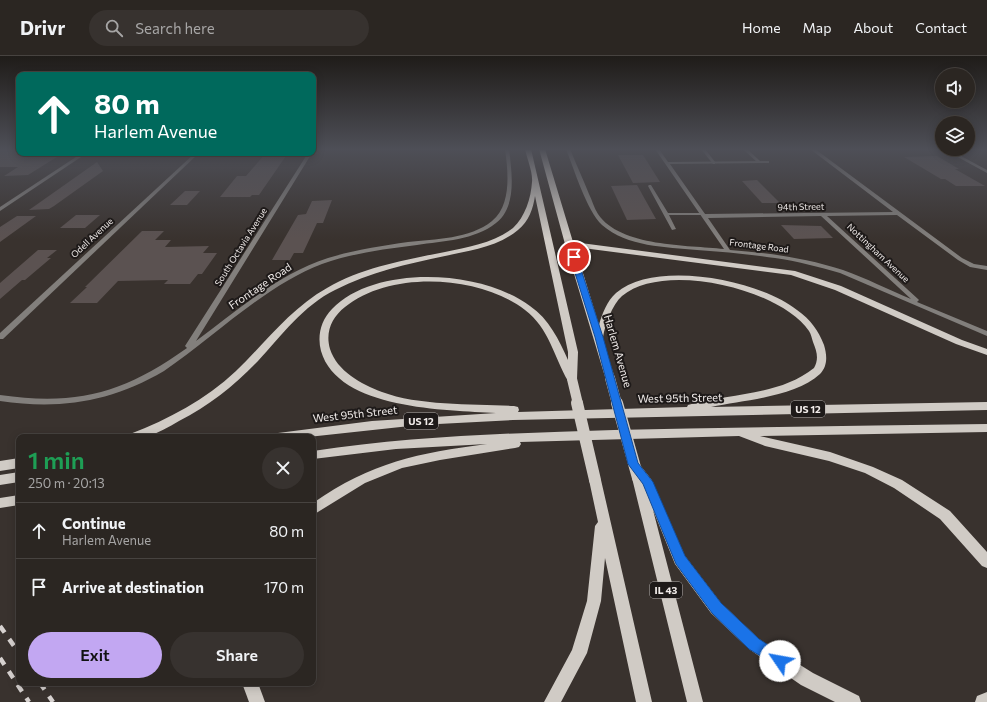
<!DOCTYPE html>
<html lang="en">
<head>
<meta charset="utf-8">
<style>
  body { margin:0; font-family:Commissioner,sans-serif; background:#37322f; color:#f1f3f6; height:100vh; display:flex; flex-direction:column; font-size:15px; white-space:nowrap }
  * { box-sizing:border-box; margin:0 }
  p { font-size:13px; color:#a6a5a5 }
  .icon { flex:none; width:22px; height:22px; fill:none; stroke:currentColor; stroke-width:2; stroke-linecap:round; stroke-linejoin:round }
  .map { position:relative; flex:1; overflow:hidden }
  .drawer { position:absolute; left:16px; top:378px; width:300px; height:252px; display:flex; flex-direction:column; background:#2b2622; border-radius:8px; box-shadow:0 2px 10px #0003,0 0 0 1px #474340 }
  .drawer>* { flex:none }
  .hud { position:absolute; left:16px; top:16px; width:300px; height:84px; border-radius:8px; box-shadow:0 2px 10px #0003,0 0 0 1px #474340; background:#00695c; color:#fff; overflow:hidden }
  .buttons { position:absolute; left:935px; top:12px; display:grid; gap:8px }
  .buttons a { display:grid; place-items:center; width:40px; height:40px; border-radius:50%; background:#2b2622; box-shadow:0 2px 10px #0003,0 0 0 1px #474340; font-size:20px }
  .pin { position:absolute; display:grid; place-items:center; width:34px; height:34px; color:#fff; margin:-17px; border:2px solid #fff; border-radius:50%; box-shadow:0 1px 4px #0007 }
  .me { position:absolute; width:44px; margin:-22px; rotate:303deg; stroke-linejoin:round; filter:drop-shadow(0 0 3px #0008) }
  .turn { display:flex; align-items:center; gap:14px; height:84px; padding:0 12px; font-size:18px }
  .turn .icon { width:52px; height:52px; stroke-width:2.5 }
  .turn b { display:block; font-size:28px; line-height:34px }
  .round { display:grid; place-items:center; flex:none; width:42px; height:42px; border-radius:21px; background:#37322f }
  .overview { display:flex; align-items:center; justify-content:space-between; height:68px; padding:0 12px }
  h1 { font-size:24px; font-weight:600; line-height:30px; color:#1e9e55 }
  .button { display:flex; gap:8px; margin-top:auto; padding:8px 12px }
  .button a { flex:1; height:46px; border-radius:24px; background:#c2a7f2; color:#111; font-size:16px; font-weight:600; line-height:46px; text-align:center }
  .button a+a { background:#37322f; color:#f1f3f6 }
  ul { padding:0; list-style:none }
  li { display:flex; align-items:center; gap:12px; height:56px; padding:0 12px; border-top:1px solid #474340 }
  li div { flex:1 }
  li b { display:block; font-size:15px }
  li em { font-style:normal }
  header { display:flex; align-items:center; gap:24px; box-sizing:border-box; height:56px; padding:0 20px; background:#2b2622; border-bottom:1px solid #474340 }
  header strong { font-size:19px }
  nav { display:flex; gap:22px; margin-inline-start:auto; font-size:14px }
  .search { width:280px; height:36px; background:#37322f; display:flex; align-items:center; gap:10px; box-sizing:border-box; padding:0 14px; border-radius:22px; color:#a6a5a5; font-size:15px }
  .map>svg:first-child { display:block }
  .building { fill:#5b5251 }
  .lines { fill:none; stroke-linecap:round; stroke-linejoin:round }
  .service { fill:#827f7c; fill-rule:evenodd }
  .minor { fill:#827f7c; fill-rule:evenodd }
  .primary { fill:#d0cbc5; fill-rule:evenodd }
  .rail { stroke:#d6d1cf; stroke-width:4.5; stroke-dasharray:8 8; stroke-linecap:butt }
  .primary-bridge-far1 { stroke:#d0cbc5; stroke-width:10 }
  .primary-bridge { stroke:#d0cbc5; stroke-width:12 }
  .route { fill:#1a73e8; stroke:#114b97 }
  .labels { text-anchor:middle; stroke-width:4; stroke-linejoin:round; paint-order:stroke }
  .far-street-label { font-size:9px; fill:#f0ebe9; stroke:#1e1a19 }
  .shield { fill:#1e1a19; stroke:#b1acab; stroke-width:1 }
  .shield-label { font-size:10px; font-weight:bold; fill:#f0ebe9 }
  .street-label { font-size:11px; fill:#f0ebe9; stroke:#1e1a19 }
</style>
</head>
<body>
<header>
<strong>Drivr</strong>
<div class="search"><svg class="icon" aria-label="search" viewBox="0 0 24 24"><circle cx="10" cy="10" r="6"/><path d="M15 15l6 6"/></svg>Search here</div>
<nav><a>Home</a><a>Map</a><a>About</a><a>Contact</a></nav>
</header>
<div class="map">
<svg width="987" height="646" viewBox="0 0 987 646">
  <rect width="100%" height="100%" fill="#39322e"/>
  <!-- building -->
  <g class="building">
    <polygon points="0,93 19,93 19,99 60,99 28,119 4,120 18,111 0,111"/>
    <polygon points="266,97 288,97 259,139 252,139 250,141 220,141 237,120 246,120"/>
    <polygon points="618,99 643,99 660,126 633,127"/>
    <polygon points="937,100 959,113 955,113 985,130 956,130 945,123 941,123 904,101"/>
    <polygon points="97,106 103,115 54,150 49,153 29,154"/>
    <polygon points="757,124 780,147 762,147 742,125"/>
    <polygon points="637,129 656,163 627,164 611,130"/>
    <polygon points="185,135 200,135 187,149 170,149"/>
    <polygon points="332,144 323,167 317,167 303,197 294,197 290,204 272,204 298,159 306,158 312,145"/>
    <polygon points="76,159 100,159 85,172 60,172"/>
    <polygon points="17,160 36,160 0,186 0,171"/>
    <polygon points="781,169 821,170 833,182 794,183"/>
    <polygon points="142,175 164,175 155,184 171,184 165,191 209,190 203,197 217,197 202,218 198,218 190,228 164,228 168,224 118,225 97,247 70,247 87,231 85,231"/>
    <polygon points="38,194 57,194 47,202 51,202 25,224 22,224 0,243 0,227"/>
  </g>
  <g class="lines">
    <!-- service -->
    <g class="service">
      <polygon points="617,93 659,93 657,94 619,94"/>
      <polygon points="701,93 705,93 715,106 715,108 713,108"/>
      <polygon points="743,93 747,93 760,105 760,107 758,107"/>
      <polygon points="649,129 651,129 668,157 703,157 705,158 703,159 669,159 676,173 672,174 648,130"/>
    </g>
    <!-- minor -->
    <g class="minor">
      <path d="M505 93H509C512 117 517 151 496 167 475 184 443 185 417 189 385 193 353 197 322 208 266 229 214 281 164 315 111 346 60 354 0 345V339C77 350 124 337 187 292L185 290 308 97H312L196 285C238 254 278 218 328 202 354 194 382 190 408 186 435 183 470 183 492 165 512 149 508 115 505 93Z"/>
      <path d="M566 93H570C576 108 583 123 589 138 592 144 594 152 598 158 620 191 688 189 724 193L655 93H659L668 106 769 105V107H767L670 108 705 158 893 156 810 93H815L962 202 974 208 987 210V214L970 211 958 204 897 159 827 160 918 243 919 244 917 246 987 275V280L840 217C819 211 797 205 775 202 749 198 723 196 697 194 666 191 627 191 602 169 587 155 574 113 566 93ZM821 160 911 243C889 234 866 222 843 214 806 202 769 197 730 194L708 162Z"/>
      <polygon points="943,93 948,93 987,114 987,117"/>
      <polygon points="82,97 87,97 0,155 0,151"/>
      <polygon points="195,97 199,97 3,283 0,283 0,277"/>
    </g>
    <!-- primary -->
    <g class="primary">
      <path d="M525 93H531L578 296 577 323 576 325H568C554 301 549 272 525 254 480 219 390 214 345 251 332 261 325 276 330 293 337 315 361 328 382 336 419 350 474 348 514 350L518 351 519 354 518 356 687 351 688 349C730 337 779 340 814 312 819 303 817 296 813 286 812 283 811 278 809 275 779 232 663 205 622 240 612 249 605 269 603 281 602 287 613 314 615 322L610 325 606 324 565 188 539 93H545L573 186 795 215 841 230 962 284 987 293V299L956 288 835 234 791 219 575 191 599 269C602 258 607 245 616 237 655 203 760 224 797 254 811 264 818 274 824 289 827 299 828 310 820 318 795 341 744 344 711 351L987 346V354L513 364 419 369 308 381H272L274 378 278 377 372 365 496 357C447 354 338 354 321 295 317 280 321 264 332 253 376 208 482 214 530 250 549 263 559 284 568 304V296L535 140C533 153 529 165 518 174 498 191 469 195 445 200 407 208 370 216 335 234 304 249 281 280 258 305 235 329 209 350 179 365 169 371 158 377 146 381 141 382 134 381 128 381L130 378C169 363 205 344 236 315 265 287 291 252 327 232 363 211 405 204 445 196 468 191 494 187 513 172 525 161 531 142 532 126 533 116 527 103 525 93Z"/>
      <path d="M987 368V376L760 380 830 396 873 411 902 424 950 455 987 496V512L982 510 940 463 894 432 865 417 829 405 765 390 739 380 520 386 521 388 519 391 515 392 440 404 402 412 365 427 313 459V447C372 406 418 397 487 388L396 393 313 403V395C413 380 514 377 614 374 738 371 863 370 987 368Z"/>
      <polygon points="19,402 19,412 0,415 0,405"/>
      <polygon points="636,407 640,409 651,423 685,500 721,547 759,583 813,617 859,640 861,646 835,646 801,629 749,593 711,557 675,508 653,454 703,646 687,646 632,422 634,418 630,412 632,409"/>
      <polygon points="19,416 19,426 0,429 0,419"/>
      <polygon points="595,419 599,421 601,424 652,646 636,646 605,502 601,545 587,597 561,646 544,646 572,594 587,545 595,470 598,466 589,424 591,421"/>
      <polygon points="19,439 19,449 0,452 0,442"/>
      <polygon points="242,627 258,627 265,646 249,646"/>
      <polygon points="987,636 987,646 975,646 977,640"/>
    </g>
    <!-- rail -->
    <g class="rail">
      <polyline points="0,570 19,597"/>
      <polyline points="0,602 29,646"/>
      <polyline points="40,627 53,646"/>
    </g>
    <!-- primary-bridge-far1 -->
    <g class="primary-bridge-far1">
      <polyline points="610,322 617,348"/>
      <polyline points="572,323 578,348"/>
    </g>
    <!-- primary-bridge -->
    <g class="primary-bridge">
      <polyline points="577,347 595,424"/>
      <polyline points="617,347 638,422"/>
    </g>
  </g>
  <!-- sky -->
  <linearGradient id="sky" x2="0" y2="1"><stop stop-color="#1f1c19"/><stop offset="0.51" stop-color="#4e4f57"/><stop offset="1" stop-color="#4e4f57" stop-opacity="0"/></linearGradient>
  <rect width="987" height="183" fill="url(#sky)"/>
  <!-- route -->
  <polygon class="route" points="574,199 577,201 603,281 638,407 653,426 685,500 721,547 759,583 785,600 788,605 785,610 780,612 749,593 712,557 676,508 643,428 628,408 595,281 570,201"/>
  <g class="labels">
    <!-- far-street labels -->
    <g class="far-street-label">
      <text transform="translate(801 151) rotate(-1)" y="3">94th Street</text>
      <text transform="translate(92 182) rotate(-43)" y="3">Odell Avenue</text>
      <text transform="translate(759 190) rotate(7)" y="3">Frontage Road</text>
      <text transform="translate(241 191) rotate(-58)" y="3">South Octavia Avenue</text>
      <text transform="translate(878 197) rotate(43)" y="3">Nottingham Avenue</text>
    </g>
    <!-- shield labels -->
    <g class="shield">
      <rect x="791" y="345" width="34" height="16" rx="3"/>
      <rect x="404" y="357" width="34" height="16" rx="3"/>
      <rect x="650" y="526" width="32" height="16" rx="3"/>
    </g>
    <g class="shield-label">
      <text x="808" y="357">US 12</text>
      <text x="421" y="369">US 12</text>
      <text x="666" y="538">IL 43</text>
    </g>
    <!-- street labels -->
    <g class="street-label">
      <text transform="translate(260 230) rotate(-34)" y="4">Frontage Road</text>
      <text transform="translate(618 295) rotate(74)" y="4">Harlem Avenue</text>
      <text transform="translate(680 342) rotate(-1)" y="4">West 95th Street</text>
      <text transform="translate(355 358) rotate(-6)" y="4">West 95th Street</text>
    </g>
  </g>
</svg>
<div class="buttons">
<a><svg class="icon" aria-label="sound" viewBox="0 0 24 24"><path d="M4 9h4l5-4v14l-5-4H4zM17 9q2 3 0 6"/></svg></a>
<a><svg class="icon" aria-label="layers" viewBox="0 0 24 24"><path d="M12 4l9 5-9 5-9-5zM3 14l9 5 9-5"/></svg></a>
</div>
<div class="pin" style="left:574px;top:201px;background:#d93025"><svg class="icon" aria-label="arrive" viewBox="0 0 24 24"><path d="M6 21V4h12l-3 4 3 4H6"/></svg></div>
<svg class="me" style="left:780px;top:605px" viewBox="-20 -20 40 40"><circle r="19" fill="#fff"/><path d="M0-13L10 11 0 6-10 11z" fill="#1a73e8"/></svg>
<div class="hud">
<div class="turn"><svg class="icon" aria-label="ahead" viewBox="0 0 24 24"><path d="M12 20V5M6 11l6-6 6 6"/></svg><div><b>80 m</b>Harlem Avenue</div></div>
</div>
<section class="drawer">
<div class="overview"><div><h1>1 min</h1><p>250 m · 20:13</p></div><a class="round"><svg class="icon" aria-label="close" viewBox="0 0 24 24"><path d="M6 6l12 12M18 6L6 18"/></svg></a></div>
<ul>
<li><svg class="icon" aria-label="ahead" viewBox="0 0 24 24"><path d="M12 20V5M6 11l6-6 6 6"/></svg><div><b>Continue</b><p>Harlem Avenue</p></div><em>80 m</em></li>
<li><svg class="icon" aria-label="arrive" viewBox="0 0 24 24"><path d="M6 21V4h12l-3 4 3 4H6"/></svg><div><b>Arrive at destination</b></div><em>170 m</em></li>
</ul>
<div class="button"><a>Exit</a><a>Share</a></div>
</section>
</div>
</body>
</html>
